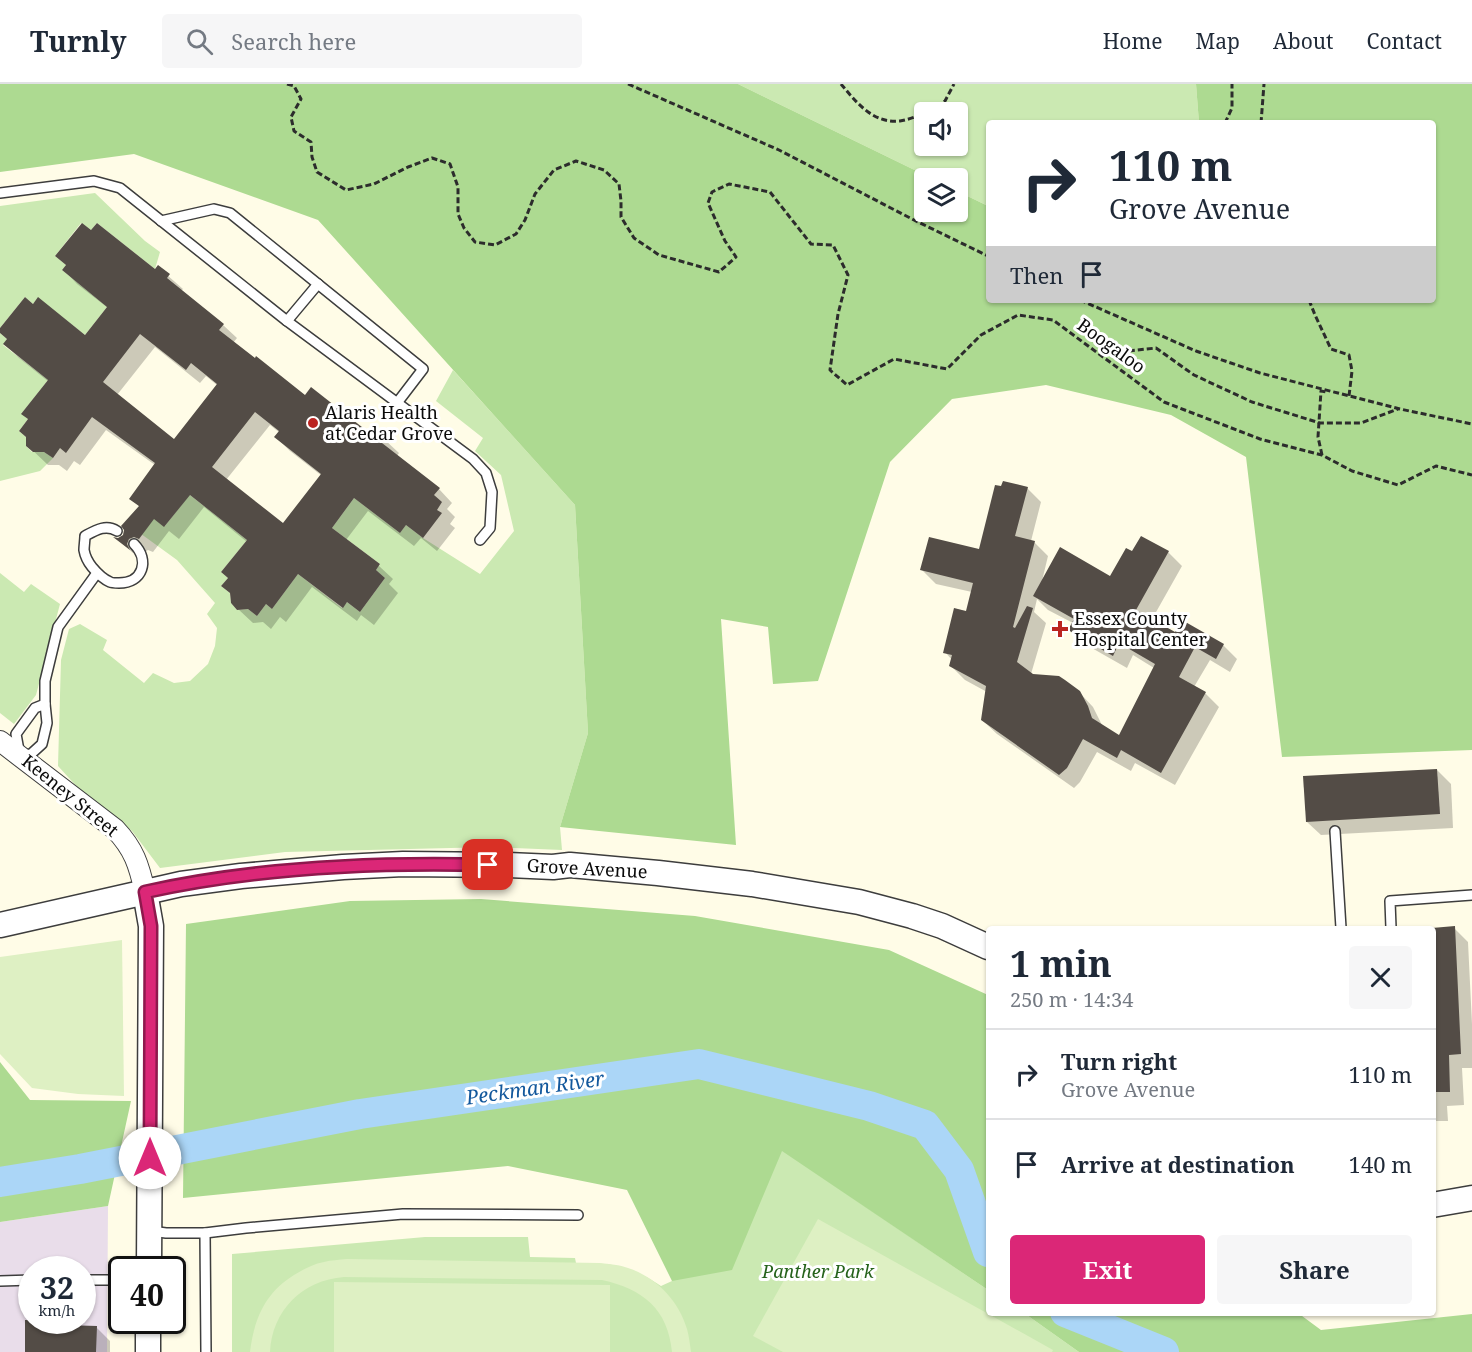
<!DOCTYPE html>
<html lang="en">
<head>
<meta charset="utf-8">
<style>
  body { margin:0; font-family:"Noto Serif",serif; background:#f6f6f7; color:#1f2937; height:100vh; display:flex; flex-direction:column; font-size:22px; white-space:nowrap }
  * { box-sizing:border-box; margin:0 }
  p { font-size:20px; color:#747a83 }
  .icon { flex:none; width:33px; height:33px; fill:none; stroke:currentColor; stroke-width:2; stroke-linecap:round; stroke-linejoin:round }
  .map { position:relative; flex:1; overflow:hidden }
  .panel { position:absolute; left:986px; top:842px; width:450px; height:390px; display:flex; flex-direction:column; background:#fff; border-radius:6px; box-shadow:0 2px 4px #0004 }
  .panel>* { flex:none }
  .banner { position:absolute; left:986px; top:36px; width:450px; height:183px; border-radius:6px; box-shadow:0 2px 4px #0004; background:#fff; color:#1f2937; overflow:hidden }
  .buttons { position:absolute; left:914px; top:18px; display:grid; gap:12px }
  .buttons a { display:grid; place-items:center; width:54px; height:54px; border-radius:6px; background:#fff; box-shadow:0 2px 4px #0004; font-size:30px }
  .speed { position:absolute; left:18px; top:1172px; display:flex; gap:12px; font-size:30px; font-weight:700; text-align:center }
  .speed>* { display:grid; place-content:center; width:78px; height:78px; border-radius:50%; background:#fff; box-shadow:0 2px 4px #0004; line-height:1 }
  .speed small { font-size:15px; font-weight:400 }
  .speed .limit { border:3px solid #111; border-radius:9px; background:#fff; color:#111 }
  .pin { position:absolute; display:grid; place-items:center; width:51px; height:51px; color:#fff; margin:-26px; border-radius:12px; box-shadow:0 3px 9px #0006 }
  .me { position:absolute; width:66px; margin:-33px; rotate:0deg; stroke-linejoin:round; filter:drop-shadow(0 0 4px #0008) }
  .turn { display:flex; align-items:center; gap:21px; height:126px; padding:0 24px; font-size:27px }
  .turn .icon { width:78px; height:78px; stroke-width:2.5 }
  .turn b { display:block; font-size:42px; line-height:51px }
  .then { display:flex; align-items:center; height:57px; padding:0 24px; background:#0003; gap:12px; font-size:22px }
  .round { display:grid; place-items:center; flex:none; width:63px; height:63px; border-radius:6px; background:#f6f6f7 }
  .overview { display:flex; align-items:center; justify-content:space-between; height:102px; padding:0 24px }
  h1 { font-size:36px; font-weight:700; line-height:45px }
  .button { display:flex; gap:12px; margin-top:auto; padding:12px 24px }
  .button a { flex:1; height:69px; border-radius:6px; background:#db2777; color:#fff; font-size:24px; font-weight:700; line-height:69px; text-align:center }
  .button a+a { background:#f6f6f7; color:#1f2937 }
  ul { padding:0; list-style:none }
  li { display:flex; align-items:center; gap:18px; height:90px; padding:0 24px; border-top:2px solid #e0e1e3 }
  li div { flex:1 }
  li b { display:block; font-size:22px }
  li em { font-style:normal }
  header { display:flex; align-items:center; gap:36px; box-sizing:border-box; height:84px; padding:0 30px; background:#fff; border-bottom:2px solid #e0e1e3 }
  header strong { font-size:28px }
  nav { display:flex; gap:33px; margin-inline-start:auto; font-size:21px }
  .search { width:420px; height:54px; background:#f6f6f7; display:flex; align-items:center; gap:15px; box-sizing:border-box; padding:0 21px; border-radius:6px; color:#747a83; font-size:22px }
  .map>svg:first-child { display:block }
  .industrial { fill:#e9ddea; fill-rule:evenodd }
  .green { fill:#cbe9b2; fill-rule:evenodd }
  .forest { fill:#adda91 }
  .pitch { fill:#def0c3 }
  .shadow { fill:#0003; fill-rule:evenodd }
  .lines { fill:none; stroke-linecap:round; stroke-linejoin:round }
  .river { stroke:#abd6f7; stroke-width:30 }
  .building { fill:#534c46; fill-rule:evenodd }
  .service-casing { stroke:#3d3d3d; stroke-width:12 }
  .minor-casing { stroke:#3d3d3d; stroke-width:22 }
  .tertiary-casing { stroke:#3d3d3d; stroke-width:27 }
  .path { stroke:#2c2c2c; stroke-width:3; stroke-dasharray:6 3; stroke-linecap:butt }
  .service { stroke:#fff; stroke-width:9 }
  .minor { stroke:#fff; stroke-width:20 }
  .tertiary { stroke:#fff; stroke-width:24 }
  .route-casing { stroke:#8e194d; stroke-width:15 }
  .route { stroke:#db2777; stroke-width:10 }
  .poi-dot { fill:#bb2421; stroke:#fff; stroke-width:2 }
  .labels { text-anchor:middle; stroke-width:6; stroke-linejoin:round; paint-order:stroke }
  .street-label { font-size:18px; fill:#0a0a0a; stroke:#fff }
  .poi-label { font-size:18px; fill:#0a0a0a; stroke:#fff; text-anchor:start }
  .park-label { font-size:18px; font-style:italic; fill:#25621b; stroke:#fff }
  .water-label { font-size:20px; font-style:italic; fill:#13589c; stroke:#fff }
</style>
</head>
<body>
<header>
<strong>Turnly</strong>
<div class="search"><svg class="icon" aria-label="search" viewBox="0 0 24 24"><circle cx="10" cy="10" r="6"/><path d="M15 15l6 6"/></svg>Search here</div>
<nav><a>Home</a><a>Map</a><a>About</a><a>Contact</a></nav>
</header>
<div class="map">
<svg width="1472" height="1268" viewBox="0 0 1472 1268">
  <rect width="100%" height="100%" fill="#fffce7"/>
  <!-- industrial -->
  <path class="industrial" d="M108 1122 107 1268H0V1138ZM32 1185H82V1236H32Z"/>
  <!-- green -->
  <g class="green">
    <path d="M738 0H1196L1199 39H988V122L957 107V94H931ZM924 28H957V62H924Z"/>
    <polygon points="95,109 145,157 160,168 155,185 97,139 91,146 81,139 55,172 66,181 62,186 107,223 85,251 38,214 33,220 25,213 0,244 0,122"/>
    <polygon points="0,249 7,255 3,261 48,296 22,329 28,335 19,347 26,353 26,362 32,368 44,368 53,374 40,387 0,397"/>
    <polygon points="453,286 575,421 588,649 560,743 562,766 492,763 285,768 160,784 132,747 80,706 58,682 61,576 69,545 80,540 107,556 103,566 144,599 153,589 174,599 190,597 208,580 215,562 217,544 207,530 215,519 177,476 137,447 150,431 165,442 183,419 186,408 247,456 221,488 228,494 221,502 230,509 231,519 237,526 248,525 257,532 266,520 272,525 298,490 342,524 347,518 360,528 385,494 376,486 380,480 332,444 354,414 400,449 406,441 423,454 480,490 514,447 501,391 475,367 483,354 436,317"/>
    <polygon points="0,489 24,508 31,500 60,520 36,611 14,640 0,629"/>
    <path d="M782 1066 988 1206V1228L1024 1229 1079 1268H232V1170L425 1153H528L530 1173 575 1174 576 1179C613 1179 629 1181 661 1202L672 1197Z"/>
  </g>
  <!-- forest -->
  <g class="forest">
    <polygon points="0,0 738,0 931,94 924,94 924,128 957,128 957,107 988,122 988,216 1432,216 1432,39 1199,39 1196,0 1472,0 1472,666 1282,673 1246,373 1171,331 1046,301 952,315 890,378 818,597 773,600 768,543 721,535 736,761 560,743 588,649 575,421 318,136 134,70 0,88"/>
    <polygon points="481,815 695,832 889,866 988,911 988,1206 782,1067 732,1186 672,1197 627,1106 508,1082 183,1114 186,840 350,817"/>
    <polygon points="0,978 30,1016 131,1017 108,1122 0,1138"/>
    <polygon points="1024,1229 1298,1229 1321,1246 1472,1230 1472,1268 1079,1268"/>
  </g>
  <!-- pitch -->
  <g class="pitch">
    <polygon points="122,856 124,1012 78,1010 32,1004 0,970 0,873"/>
    <polygon points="818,1135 1053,1266 1052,1268 783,1268 753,1252"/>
    <path d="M347 1175 600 1179C609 1180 620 1181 628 1184 656 1193 679 1217 687 1245 689 1252 690 1261 691 1268H672C668 1225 643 1205 602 1196L344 1193C302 1196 272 1227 270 1268H250C254 1235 265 1209 294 1191 304 1185 313 1180 324 1178 331 1176 339 1176 347 1175Z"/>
    <polygon points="334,1198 610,1201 610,1268 334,1268"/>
  </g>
  <!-- shadow -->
  <g class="shadow">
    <path d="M91 148 155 187 158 183 183 205 181 207 223 241 237 254 233 259 305 313 367 349 385 356 399 369 397 372 439 405 452 419 447 425 455 433 450 440 455 444 437 467 421 454 414 462 368 427 346 456 379 482 393 495 389 500 398 509 374 541 361 531 357 537 312 503 286 538 280 533 271 545 263 538 253 539 238 525 229 495 247 458 204 423 179 455 169 447 153 468 148 466 143 469 141 476 117 455 124 451 140 423 131 415 155 381 106 346 80 381 74 377 67 387 59 381H48L27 361 29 335 49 298 19 274 5 260 8 256 0 246 85 253 108 224 77 200 64 186ZM155 263 200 299 206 292 218 302 174 357 117 311ZM270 341 280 349 276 353 290 367 322 392 284 441 226 396Z"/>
    <path d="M1027 404 1041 418 1031 457 1034 458 1048 472 1042 497 1111 494 1133 469 1168 468 1182 482 1151 537 1176 550 1223 561 1237 575 1230 588 1210 576 1194 603 1205 609 1219 623 1175 701 1135 679 1131 687 1097 668 1080 698 1074 704 997 650 982 636 987 608 965 596 951 582 952 576 945 568 967 528 972 508 936 500 922 486 980 467ZM1037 515 1048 526 1073 539 1070 545 1083 559 1127 584 1133 571 1154 584 1119 653 1103 643 1093 623 1079 608 1031 590 1046 539 1034 528Z"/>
    <polygon points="1437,686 1451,700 1453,744 1321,751 1307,738"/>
    <polygon points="1454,844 1468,858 1472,940 1472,984 1462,984 1464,1021 1447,1022 1448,1037 1432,1037 1432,845"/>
    <polygon points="64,1238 68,1243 96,1243 110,1257 110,1268 26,1268"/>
  </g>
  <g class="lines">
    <!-- river -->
    <g class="river">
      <polyline points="0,1098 80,1085 360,1030 699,980 869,1022 925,1041 959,1086 988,1168"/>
      <polyline points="1065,1228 1164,1268"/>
    </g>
  </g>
  <!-- building -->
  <g class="building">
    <path d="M82 139 91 146 97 139 155 185 158 181 170 190 167 194 224 240 219 246 255 274 256 272 305 311 311 303 367 347 371 343 386 355 382 359 440 404 434 411 442 418 437 426 442 429 423 454 406 441 400 449 354 414 332 444 380 480 376 486 385 494 360 528 347 518 343 524 298 490 272 525 266 520 257 532 248 525 237 526 231 519 230 509 221 502 228 494 221 488 247 456 190 411 164 443 154 435 139 455 134 453 129 455 127 460 130 466 113 453 118 454 123 451 124 446 121 442 139 422 129 415 155 379 92 333 66 369 60 364 53 374 44 368H33L26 362V353L19 347 28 335 21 330 48 296 3 260 7 255 0 249V244L25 213 33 220 38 213 85 251 107 223 62 186 66 181 55 172ZM140 250 186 286 191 279 217 300 174 355 103 298ZM255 328 279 347 274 353 321 390 283 439 212 383Z"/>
    <polygon points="1003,397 1028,403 1015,452 1035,457 1013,543 1015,544 1027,522 1033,524 1017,578 1033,590 1059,592 1065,596 1080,607 1088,622 1092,634 1119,651 1155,580 1119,559 1113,572 1068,546 1074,535 1033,512 1060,463 1110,492 1126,464 1132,467 1141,452 1169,467 1136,526 1175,548 1182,536 1224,560 1216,575 1195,563 1179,593 1206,608 1161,689 1121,666 1117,674 1083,655 1067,684 1059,691 981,636 986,602 949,582 952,571 943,569 954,524 966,527 973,499 920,486 929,453 979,465 995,401 1001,402"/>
    <polygon points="1437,685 1440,730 1306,738 1303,692"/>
    <polygon points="1455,842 1461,970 1449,971 1450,1008 1432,1008 1432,844"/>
    <polygon points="25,1236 64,1237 64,1241 97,1242 96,1268 25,1268"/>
  </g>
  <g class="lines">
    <defs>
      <g id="service">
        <polyline points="0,109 94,97 120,104 287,237 473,375 486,389 492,408 490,444 480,456"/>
        <polyline points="161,137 214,125 230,129 423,285 397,319"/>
        <polyline points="287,237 318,200"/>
        <path d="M117 447C106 440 96 446 85 452 85 456 84 462 84 466 85 472 88 478 92 483 97 489 103 495 110 498 112 499 117 499 119 499 143 499 150 476 134 460"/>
        <polyline points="45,620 45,597 58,543 97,489"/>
        <polygon points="45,620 47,639 42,660 31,670 20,672 16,650 35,624"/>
        <polyline points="1335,747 1341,844"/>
        <polyline points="1391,844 1390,817 1472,811"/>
        <polyline points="151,1147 166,1149 205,1149 206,1268"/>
        <polyline points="205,1149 246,1144 403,1130 578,1131"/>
        <polyline points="82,1196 122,1196"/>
        <polyline points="0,1197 32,1196"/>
      </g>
      <path id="minor" d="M0 657 115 745C134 765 139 781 145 808"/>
      <g id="tertiary">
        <polyline points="145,808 151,842 149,1185"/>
        <polyline points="0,841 181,800 241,792 343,783 403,780 508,781 553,783 570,781 658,789 752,800 859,818 912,832 942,842 988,863"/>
        <polyline points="1432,1121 1472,1114"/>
        <polyline points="148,1268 148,1236"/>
      </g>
    </defs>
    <!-- service casing -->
    <use href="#service" class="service-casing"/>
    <!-- minor casing -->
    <use href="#minor" class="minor-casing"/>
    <!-- tertiary casing -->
    <use href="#tertiary" class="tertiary-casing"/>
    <!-- path -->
    <g class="path">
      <polyline points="287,0 294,2 301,15 291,33 294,47 311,58 312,73 317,88 346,106 374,100 408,83 432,74 450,80 458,103 458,130 464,144 475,158 495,161 516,150 525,136 535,110 554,86 576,77 604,86 619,100 621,117 621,133 634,154 659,171 719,188 736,173 725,157 708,119 712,108 729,100 770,108 811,160 833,161 848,191 838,230 830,286 847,301 894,275 947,285 981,251 1018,231 1053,236 1164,318 1260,355 1322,371 1352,387 1398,401 1436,382 1472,391"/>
      <polyline points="628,0 779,66 914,136 988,172"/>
      <path d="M841 0C856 18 873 40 900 37 908 36 917 32 924 30"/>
      <polyline points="929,28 945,17 954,0"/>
      <polyline points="1225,39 1232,24 1232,0"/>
      <polyline points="1261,39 1264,0"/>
      <polyline points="1080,216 1196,267 1260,289 1400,325 1472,340"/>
      <polyline points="1309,216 1315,231 1331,265 1349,271 1352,287 1349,312"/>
      <polyline points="1102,270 1156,264 1194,291 1252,318 1320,339 1361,339 1398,325"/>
      <polyline points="1322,371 1318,353 1321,307 1326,308"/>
    </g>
    <!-- service -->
    <use href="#service" class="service"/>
    <!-- minor -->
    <use href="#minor" class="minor"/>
    <!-- tertiary -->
    <use href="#tertiary" class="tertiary"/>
  </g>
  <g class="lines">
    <defs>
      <path id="route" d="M150 1074 151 842 145 808C257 783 373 778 488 781"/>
    </defs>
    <!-- route casing -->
    <use href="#route" class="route-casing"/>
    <!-- route -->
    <use href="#route" class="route"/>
  </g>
  <!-- markers -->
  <g class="poi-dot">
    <circle cx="313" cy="339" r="6"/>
    <path d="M1057 536h6v6h6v6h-6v6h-6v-6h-6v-6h6z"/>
  </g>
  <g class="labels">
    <!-- street labels -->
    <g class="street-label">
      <text transform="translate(1111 262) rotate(36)" y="6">Boogaloo</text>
      <text transform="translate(70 712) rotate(39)" y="6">Keeney Street</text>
      <text transform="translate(587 785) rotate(3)" y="6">Grove Avenue</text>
    </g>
    <!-- poi labels -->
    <g class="poi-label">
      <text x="325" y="335">Alaris Health<tspan x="325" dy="21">at Cedar Grove</tspan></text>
      <text x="1074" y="541">Essex County<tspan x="1074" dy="21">Hospital Center</tspan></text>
    </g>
    <!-- park labels -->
    <g class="park-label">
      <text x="818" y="1194">Panther Park</text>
    </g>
    <!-- water labels -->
    <g class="water-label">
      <text transform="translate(535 1004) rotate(-8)" y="7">Peckman River</text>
    </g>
  </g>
</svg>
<div class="buttons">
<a><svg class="icon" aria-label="sound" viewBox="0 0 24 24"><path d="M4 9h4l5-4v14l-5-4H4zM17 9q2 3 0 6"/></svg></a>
<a><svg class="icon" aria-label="layers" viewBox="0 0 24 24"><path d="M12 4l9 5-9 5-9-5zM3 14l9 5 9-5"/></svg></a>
</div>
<div class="speed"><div>32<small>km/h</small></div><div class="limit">40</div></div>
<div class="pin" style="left:488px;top:781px;background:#d93025"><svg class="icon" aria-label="arrive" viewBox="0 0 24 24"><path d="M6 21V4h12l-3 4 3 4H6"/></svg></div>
<svg class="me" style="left:150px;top:1074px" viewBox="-20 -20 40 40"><circle r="19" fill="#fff"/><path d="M0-13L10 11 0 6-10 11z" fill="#db2777"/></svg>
<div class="banner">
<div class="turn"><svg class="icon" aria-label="right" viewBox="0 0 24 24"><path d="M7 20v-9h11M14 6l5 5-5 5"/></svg><div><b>110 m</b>Grove Avenue</div></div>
<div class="then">Then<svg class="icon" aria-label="arrive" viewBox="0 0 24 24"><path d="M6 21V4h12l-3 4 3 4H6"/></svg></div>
</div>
<section class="panel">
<div class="overview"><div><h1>1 min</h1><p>250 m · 14:34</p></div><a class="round"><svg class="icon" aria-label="close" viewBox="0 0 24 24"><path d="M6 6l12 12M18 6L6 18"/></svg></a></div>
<ul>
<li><svg class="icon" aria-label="right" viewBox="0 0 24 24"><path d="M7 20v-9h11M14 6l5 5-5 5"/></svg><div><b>Turn right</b><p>Grove Avenue</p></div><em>110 m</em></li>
<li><svg class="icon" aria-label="arrive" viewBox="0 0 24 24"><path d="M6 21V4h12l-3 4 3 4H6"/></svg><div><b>Arrive at destination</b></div><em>140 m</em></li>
</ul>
<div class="button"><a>Exit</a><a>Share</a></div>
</section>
</div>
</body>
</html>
